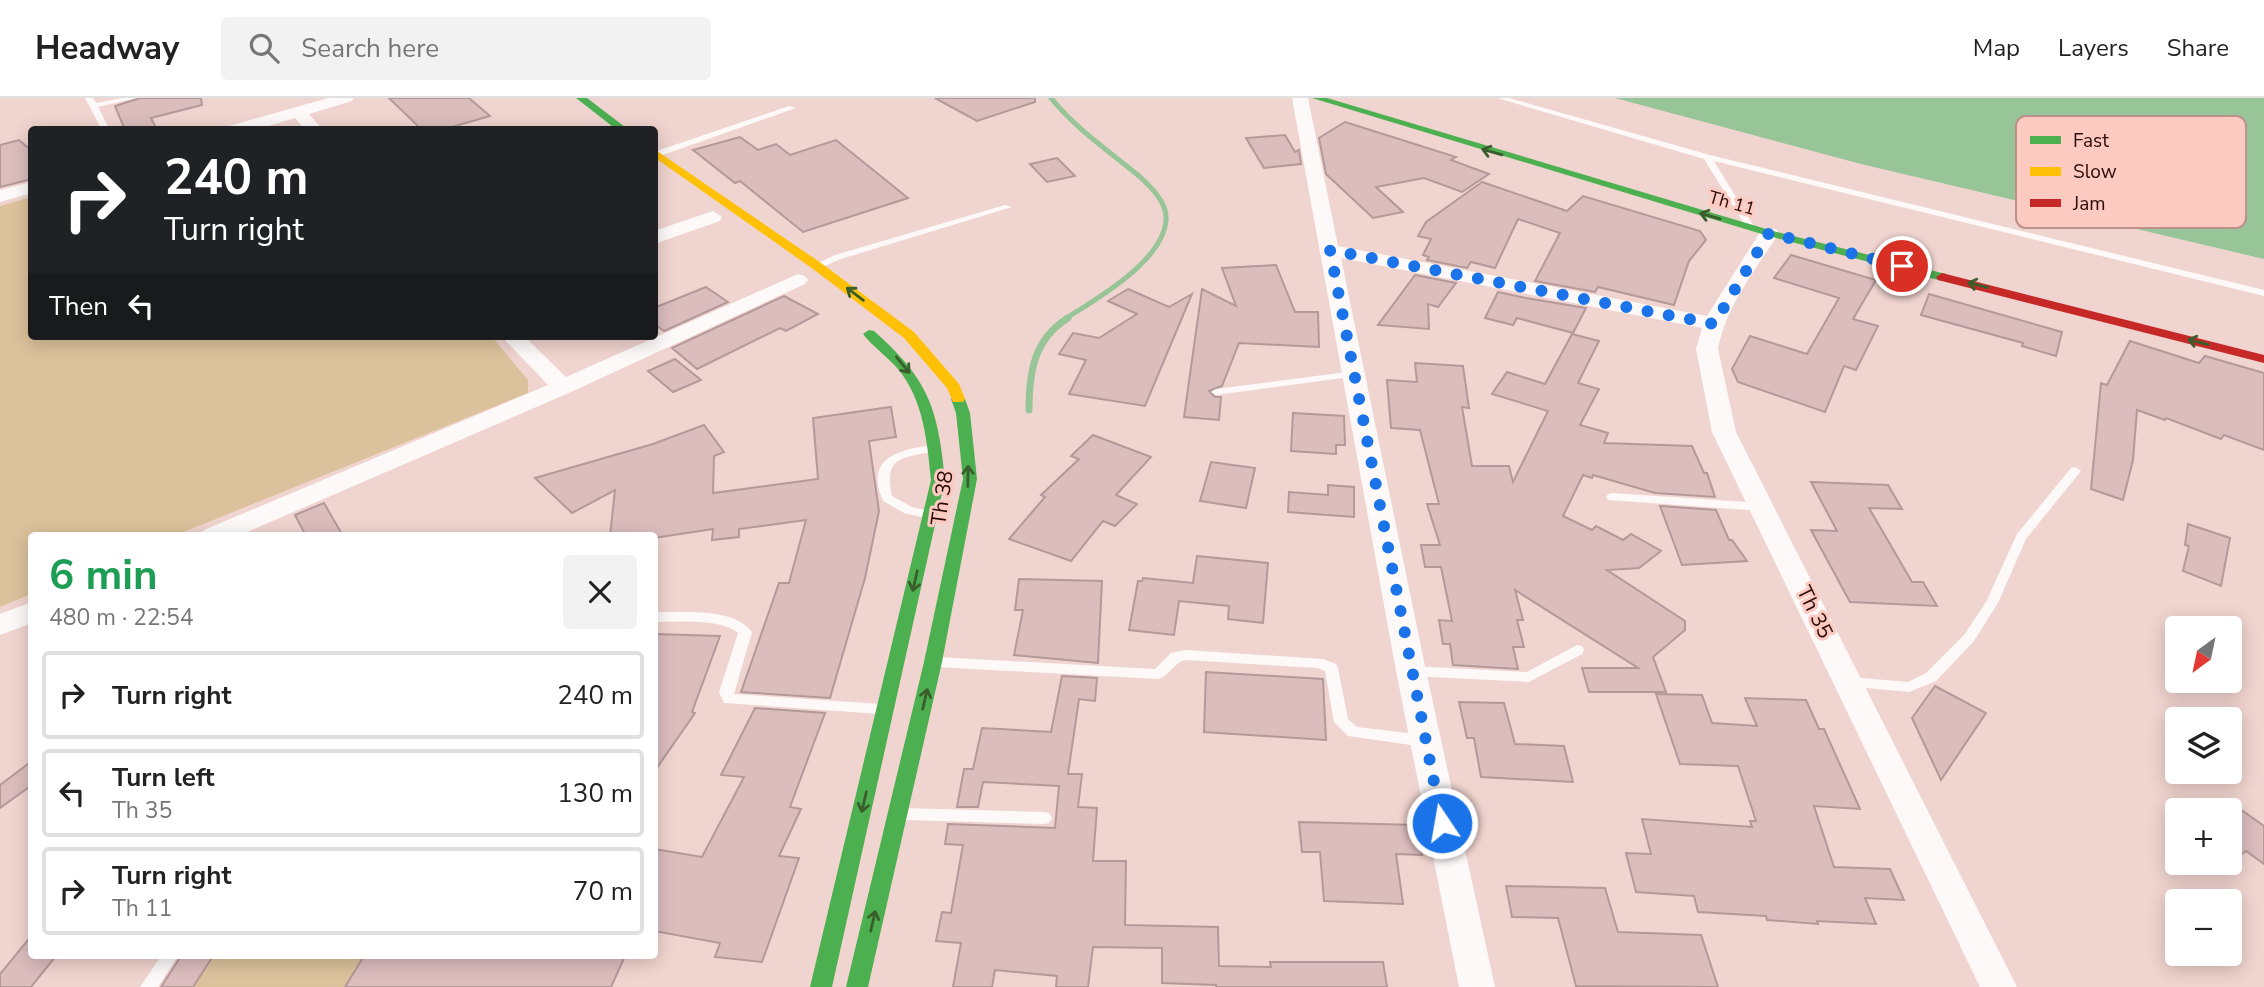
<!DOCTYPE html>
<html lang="en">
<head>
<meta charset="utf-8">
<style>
  body { margin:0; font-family:"Nunito Sans",sans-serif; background:#f2f2f2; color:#222; height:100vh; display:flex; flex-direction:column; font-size:26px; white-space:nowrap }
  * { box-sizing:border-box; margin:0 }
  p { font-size:23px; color:#767676 }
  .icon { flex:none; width:38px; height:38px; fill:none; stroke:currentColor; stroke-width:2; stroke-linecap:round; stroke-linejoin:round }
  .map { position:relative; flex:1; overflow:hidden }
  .details { position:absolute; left:28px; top:434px; width:630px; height:427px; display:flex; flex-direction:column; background:#fff; border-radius:7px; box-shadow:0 4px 18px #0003 }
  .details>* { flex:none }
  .top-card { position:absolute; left:28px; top:28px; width:630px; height:214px; border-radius:7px; box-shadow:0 4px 18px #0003; background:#202124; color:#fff; overflow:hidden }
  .needle { width:46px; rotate:213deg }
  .fabs { position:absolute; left:2165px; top:518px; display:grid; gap:14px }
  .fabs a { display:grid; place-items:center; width:77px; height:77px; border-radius:7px; background:#fff; box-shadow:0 4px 18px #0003; font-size:35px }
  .pin { position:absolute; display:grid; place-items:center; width:60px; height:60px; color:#fff; margin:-30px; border:4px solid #fff; border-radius:50%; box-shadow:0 2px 7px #0007 }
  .me { position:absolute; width:77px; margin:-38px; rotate:348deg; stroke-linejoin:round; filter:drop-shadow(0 0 5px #0008) }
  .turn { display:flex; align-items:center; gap:24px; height:147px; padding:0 21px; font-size:32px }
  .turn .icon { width:91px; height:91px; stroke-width:2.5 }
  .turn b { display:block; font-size:49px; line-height:60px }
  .then { display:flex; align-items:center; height:66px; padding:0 21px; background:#0003; gap:14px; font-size:26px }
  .round { display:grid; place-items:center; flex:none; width:74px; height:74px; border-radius:7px; background:#f2f2f2 }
  .head { display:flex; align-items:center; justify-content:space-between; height:119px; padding:0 21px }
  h1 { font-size:42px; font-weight:700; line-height:52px; color:#1e9e55 }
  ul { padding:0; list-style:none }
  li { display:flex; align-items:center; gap:21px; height:88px; margin:0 14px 10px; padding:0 7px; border:4px solid #e0e0e0; border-radius:7px }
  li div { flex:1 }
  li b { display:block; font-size:26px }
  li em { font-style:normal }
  header { display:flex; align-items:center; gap:42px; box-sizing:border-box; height:98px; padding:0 35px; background:#fff; border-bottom:2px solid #e0e0e0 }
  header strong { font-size:33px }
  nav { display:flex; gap:38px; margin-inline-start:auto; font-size:24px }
  .search { width:490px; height:63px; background:#f2f2f2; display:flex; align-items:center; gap:18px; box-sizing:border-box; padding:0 24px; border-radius:7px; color:#767676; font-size:26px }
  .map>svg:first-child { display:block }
  .green { fill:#dcc29c }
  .water { fill:#98c598 }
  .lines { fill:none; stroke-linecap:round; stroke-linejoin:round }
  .stream-far1 { stroke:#98c598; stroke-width:5 }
  .stream { stroke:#98c598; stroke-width:7 }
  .building { fill:#dcbdbe; stroke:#b49999; stroke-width:2 }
  .lane { fill:#fdf9f8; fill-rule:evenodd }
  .street { fill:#fdf9f8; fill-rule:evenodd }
  .fast { fill:#4caf50; fill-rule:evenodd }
  .slow { fill:#ffc107; fill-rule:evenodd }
  .jam { fill:#c62828; fill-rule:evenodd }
  .oneway { stroke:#3a5d2c }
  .route { stroke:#1a73e8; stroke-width:12; stroke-dasharray:0 21.6 }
  .labels { text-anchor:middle; stroke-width:6; stroke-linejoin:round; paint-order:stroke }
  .far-street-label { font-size:18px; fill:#280b08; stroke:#fdcac2 }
  .street-label { font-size:21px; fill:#280b08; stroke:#fdcac2 }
  .key { fill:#fdcac2; stroke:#bd918a; stroke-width:2 }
  .key-label { font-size:19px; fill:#280b08 }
</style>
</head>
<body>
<header>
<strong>Headway</strong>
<div class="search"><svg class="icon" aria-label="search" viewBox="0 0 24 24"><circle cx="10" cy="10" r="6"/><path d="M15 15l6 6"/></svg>Search here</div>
<nav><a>Map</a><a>Layers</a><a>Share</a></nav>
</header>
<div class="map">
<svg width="2264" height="889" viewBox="0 0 2264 889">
  <rect width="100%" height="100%" fill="#f0d4cf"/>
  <!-- green -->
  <g class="green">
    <polygon points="31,99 32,238 491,238 528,282 528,295 176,437 32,438 31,496 0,509 0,108"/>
    <polygon points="213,858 364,858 345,889 193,889"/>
  </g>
  <!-- water -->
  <polygon class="water" points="1615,0 2264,0 2264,161 1861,66"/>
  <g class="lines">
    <!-- stream-far1 -->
    <path class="stream-far1" d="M1051 0C1076 31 1109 53 1139 78 1151 89 1168 105 1166 123 1162 164 1096 201 1065 221"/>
    <!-- stream -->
    <path class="stream" d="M1029 312C1029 274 1034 241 1068 220"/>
  </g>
  <!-- building -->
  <g class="building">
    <polygon points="140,0 201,0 202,7 151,20 157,32 125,32 115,8"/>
    <polygon points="389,0 469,0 490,18 441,32 422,32"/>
    <polygon points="935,0 1035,0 1035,4 977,23"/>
    <polygon points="1345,24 1456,59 1451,62 1489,76 1462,94 1424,80 1376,89 1403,114 1373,120 1326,76 1319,40"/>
    <polygon points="1285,37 1295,54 1299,52 1301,66 1264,70 1246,40"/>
    <polygon points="740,39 758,52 776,46 790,57 836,42 908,100 803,134 740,83 735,85 693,52"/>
    <polygon points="19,42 32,53 32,81 0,89 0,47"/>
    <polygon points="1057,60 1075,78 1047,84 1030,66"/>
    <polygon points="1482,84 1567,113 1583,98 1700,133 1706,142 1689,163 1674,207 1598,189 1595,194 1535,183 1560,135 1518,121 1495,170 1471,164 1467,170 1427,162 1429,159 1423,157 1431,141 1418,138 1426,124"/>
    <polygon points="1791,157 1876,182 1853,221 1878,228 1856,272 1844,268 1825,314 1738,284 1732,271 1750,238 1807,256 1839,200 1774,180"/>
    <polygon points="1276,167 1295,214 1318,214 1319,249 1239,245 1222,288 1209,293 1215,299 1221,299 1219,322 1184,319 1202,191 1236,208 1222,170"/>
    <polygon points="1415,177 1456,185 1438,209 1428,206 1429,231 1378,227"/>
    <polygon points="706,189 728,204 664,233 654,226 654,210"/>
    <polygon points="1128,191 1169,209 1192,196 1145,308 1069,296 1086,262 1059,256 1073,235 1099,240 1137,216 1108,203"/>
    <polygon points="1498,194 1526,200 1586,210 1573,235 1517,220 1513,227 1485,220"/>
    <polygon points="1929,196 2062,234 2056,258 2022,248 2023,245 1921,217"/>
    <polygon points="784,198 818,216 786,233 780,230 697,271 672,250"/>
    <polygon points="1572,236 1599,243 1578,285 1599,291 1580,327 1608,335 1604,345 1692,348 1704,375 1707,375 1715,399 1655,395 1593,377 1592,380 1583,377 1563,418 1592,432 1596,428 1623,442 1631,436 1661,453 1639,470 1607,472 1685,523 1685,532 1653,559 1666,594 1589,594 1582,570 1638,570 1515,492 1523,522 1517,522 1524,549 1513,549 1518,571 1453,567 1450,546 1443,546 1439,522 1452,523 1441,469 1425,469 1421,447 1440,447 1427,406 1439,406 1420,332 1391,330 1387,282 1417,284 1415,265 1463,268 1469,310 1462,309 1472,368 1509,368 1513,384 1548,313 1492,296 1507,274 1545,286"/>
    <polygon points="2130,243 2199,265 2205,258 2264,275 2264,352 2224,337 2221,341 2166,320 2165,322 2137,312 2133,362 2123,402 2091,391 2101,285 2107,287"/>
    <polygon points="675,261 701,282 673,294 648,273"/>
    <polygon points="891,309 896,339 869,343 879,413 865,480 830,600 741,594 779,485 789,485 806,422 739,431 739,439 712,442 713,431 654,440 610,438 615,392 572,415 535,380 653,346 704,327 724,354 714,358 713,395 818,381 813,320"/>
    <polygon points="1293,315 1344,318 1345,347 1336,347 1336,356 1291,353"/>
    <polygon points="1093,337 1151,359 1116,397 1137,406 1115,428 1103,423 1071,463 1009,441 1045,399 1041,397 1079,361 1071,358"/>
    <polygon points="1211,364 1255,370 1246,410 1200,403"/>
    <polygon points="1811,384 1888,387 1902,411 1869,410 1912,484 1923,484 1937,508 1850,504 1811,432 1837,433"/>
    <polygon points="1328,387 1354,389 1354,419 1288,414 1289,394 1328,397"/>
    <polygon points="324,405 343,438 306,438 295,417"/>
    <polygon points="1660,408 1716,412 1729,442 1732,442 1747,463 1682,467"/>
    <polygon points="2188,426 2230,440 2221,488 2183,473 2189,448 2185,447"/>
    <polygon points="1197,458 1268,465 1263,525 1228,521 1229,508 1179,503 1174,537 1129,532 1138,483 1142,483 1143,480 1193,485"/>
    <polygon points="1019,481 1102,483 1098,565 1014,557 1023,512 1015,512"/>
    <polygon points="654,536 720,538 692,614 695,615 654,674"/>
    <polygon points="1206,574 1323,581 1326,642 1204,634"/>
    <polygon points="1062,578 1097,580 1095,603 1079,601 1068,676 1082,676 1078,709 1097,710 1093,763 1126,763 1125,827 1218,829 1219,868 1271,869 1270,864 1383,864 1387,889 1216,889 1216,887 1162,885 1162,850 1093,849 1088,889 1056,889 1057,878 995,872 992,889 953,889 961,845 936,843 942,814 951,815 963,747 945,746 948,726 1055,730 1059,688 983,684 978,709 957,709 964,671 973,671 982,630 1051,634"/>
    <polygon points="1935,588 1986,615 1941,682 1912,620"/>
    <polygon points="1656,596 1702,597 1712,625 1757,628 1745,600 1806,602 1819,631 1824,631 1860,711 1814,708 1834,769 1890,771 1904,802 1865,800 1876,826 1817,823 1818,826 1767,822 1766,818 1698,814 1694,798 1636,794 1626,755 1651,756 1642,721 1752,729 1750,723 1756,723 1738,668 1680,666"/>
    <polygon points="1459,604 1504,605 1515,646 1564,648 1573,684 1481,679 1474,640 1467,640"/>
    <polygon points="755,610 825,615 790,709 801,711 779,758 799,760 762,864 715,859 720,845 654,833 654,751 702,759 744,679 721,677"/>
    <polygon points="32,663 32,687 0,710 0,687"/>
    <polygon points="2230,704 2264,728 2264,766 2246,753 2242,756 2230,747"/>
    <polygon points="1299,724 1416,727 1422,757 1396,756 1403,806 1324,803 1320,754 1302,754"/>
    <polygon points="1506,788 1605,790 1618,834 1701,837 1718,889 1576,888 1558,820 1512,819"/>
    <polygon points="32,837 32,858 56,858 31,889 0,889 0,876"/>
    <polygon points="181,858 213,858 193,889 161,889"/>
    <polygon points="364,858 625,858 611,889 345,889"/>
  </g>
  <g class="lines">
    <!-- lane -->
    <g class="lane">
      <polygon points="85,0 93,0 96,5 122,0 137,0 98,9 110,32 102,32"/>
      <polygon points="1497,0 1509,0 1710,57 2264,192 2264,198 1714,63 1755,130 1748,132 1704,61"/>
      <polygon points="789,8 796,10 660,58 654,58 654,54"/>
      <polygon points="1005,107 1012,109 841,161 820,170 817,171 812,168 835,157"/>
      <polygon points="1354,273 1358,274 1359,276 1358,278 1216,297 1211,294 1216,291"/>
      <path d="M932 347 938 351 936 353C904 360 883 357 892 398L912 409 934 414 936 417 934 420 930 421 904 415 883 403C864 360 898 352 932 347Z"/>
      <polygon points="2075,369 2081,373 2026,441 1998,505 1974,543 1936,583 1909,594 1845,588 1843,584 1845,580 1850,579 1908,584 1926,575 1964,537 1986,504 2017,436 2071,370"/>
      <polygon points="1612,395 1762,405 1768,409 1762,413 1608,402 1606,399 1608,396"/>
      <path d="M654 514C682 515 734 509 752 534L734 596 881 606 886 607 888 611 886 615 881 616 724 605 719 594 738 535C720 520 677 524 654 524Z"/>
      <polygon points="1577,547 1582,548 1584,552 1582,556 1529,584 1411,578 1406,577 1404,573 1406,569 1411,568 1527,574"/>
      <path d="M1185 552 1323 561 1336 566 1338 570 1348 621 1357 629 1425 637 1430 639 1432 643 1430 647 1425 649 1348 638 1334 624 1325 573 1317 570 1185 562C1174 565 1169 578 1158 581L937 569 932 568 930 564 932 560 937 559 1155 571 1171 555Z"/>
      <polygon points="904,710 1044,714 1049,715 1052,720 1049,725 1044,726 904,722 899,721 896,716 899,711"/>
      <polygon points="161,858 178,858 158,889 140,889"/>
    </g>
    <!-- street -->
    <g class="street">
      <polygon points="328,0 354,0 352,3 309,16 323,32 305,32 295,20 255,32 227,32 229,28"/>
      <path d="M1292 0H1308L1338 148 1707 218 1762 131H1776L1779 135C1756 171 1726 208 1718 251L1736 334 2017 889H1980L1712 334 1696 251 1702 230 1341 160 1426 573 1495 889H1459L1396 573Z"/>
      <polygon points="32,84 32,95 0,104 0,92"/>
      <polygon points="713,113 722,119 720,123 654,146 654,133"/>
      <polygon points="798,176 805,178 808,182 805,186 571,294 238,438 200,438 204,432 548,287 501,238 524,238 566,279"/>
      <polygon points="32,504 32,525 0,537 0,516"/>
    </g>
    <!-- fast -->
    <g class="fast">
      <polygon points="576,0 587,0 629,32 617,32"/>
      <polygon points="1312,0 1327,0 1773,133 1946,176 1948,179 1942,183 1765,137"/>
      <path d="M869 232 874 233C929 282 938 310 945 382L832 889H810L931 382C927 343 924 303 898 271 887 258 873 249 863 236Z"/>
      <polygon points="958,297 965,301 970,315 977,381 942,564 868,889 846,889 924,564 963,381 956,315 951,301"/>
    </g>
    <!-- slow -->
    <polygon class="slow" points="654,51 821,165 914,234 959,286 965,301 963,304 953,304 947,290 904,240 813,171 654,59"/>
    <!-- jam -->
    <polygon class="jam" points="1942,175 2264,257 2264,265 1938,182 1936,179"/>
  </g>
  <!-- one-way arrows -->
  <defs><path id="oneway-shaft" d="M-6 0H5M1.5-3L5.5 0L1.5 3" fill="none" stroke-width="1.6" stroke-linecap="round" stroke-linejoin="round" transform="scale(1.75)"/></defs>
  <g class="oneway">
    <use href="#oneway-shaft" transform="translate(1492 54) rotate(-164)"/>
    <use href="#oneway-shaft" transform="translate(1710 118) rotate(-164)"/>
    <use href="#oneway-shaft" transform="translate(1978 187) rotate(-166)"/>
    <use href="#oneway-shaft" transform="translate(855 196) rotate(-143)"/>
    <use href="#oneway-shaft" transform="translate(2198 244) rotate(-165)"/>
    <use href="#oneway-shaft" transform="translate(903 267) rotate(51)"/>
    <use href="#oneway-shaft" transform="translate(968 378) rotate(-89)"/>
    <use href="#oneway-shaft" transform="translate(915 483) rotate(103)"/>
    <use href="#oneway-shaft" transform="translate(925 601) rotate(-77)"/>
    <use href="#oneway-shaft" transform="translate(864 704) rotate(103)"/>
    <use href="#oneway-shaft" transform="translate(873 823) rotate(-77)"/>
  </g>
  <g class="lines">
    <!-- route -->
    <polyline class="route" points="1442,725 1330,152 1714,226 1769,135 1902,168"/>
  </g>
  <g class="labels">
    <!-- far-street labels -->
    <g class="far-street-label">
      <text transform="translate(1732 105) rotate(16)" y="6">Th 11</text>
    </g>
    <!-- street labels -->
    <g class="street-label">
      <text transform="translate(942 400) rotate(-82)" y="7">Th 38</text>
      <text transform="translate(1815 514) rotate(64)" y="7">Th 35</text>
    </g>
  </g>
  <!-- legend -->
  <rect x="2016" y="18" width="230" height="112" rx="10" class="key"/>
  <rect x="2030" y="38" width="31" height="8" fill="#4caf50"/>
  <rect x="2030" y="69" width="31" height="9" fill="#ffc107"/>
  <rect x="2030" y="101" width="31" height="8" fill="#c62828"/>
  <g class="key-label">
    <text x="2073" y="49">Fast</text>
    <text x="2073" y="80">Slow</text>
    <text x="2073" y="112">Jam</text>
  </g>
</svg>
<div class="fabs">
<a><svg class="needle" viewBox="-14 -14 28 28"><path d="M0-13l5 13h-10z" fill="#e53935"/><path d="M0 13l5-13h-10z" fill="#767676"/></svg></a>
<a><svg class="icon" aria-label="layers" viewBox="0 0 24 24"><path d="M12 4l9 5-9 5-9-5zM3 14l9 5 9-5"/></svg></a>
<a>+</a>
<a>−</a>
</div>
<div class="pin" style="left:1902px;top:168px;background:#d93025"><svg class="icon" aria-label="arrive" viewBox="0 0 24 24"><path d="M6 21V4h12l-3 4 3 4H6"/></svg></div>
<svg class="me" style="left:1442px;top:725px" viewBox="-20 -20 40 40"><circle r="17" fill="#1a73e8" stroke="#fff" stroke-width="3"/><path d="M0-11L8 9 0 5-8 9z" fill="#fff"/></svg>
<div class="top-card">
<div class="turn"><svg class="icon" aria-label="right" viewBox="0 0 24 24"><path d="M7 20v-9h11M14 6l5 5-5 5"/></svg><div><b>240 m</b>Turn right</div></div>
<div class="then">Then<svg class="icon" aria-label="left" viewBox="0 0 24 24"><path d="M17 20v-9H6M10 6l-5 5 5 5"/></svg></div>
</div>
<section class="details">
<div class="head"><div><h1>6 min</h1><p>480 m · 22:54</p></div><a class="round"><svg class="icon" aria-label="close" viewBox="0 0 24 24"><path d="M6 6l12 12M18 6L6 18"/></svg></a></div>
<ul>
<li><svg class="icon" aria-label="right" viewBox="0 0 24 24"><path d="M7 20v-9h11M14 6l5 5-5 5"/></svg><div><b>Turn right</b></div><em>240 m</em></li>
<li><svg class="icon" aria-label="left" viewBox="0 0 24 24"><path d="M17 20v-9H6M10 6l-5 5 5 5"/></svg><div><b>Turn left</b><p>Th 35</p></div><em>130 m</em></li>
<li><svg class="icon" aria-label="right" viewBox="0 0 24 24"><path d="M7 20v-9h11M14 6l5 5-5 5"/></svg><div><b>Turn right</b><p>Th 11</p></div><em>70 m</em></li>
</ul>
</section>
</div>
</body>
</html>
